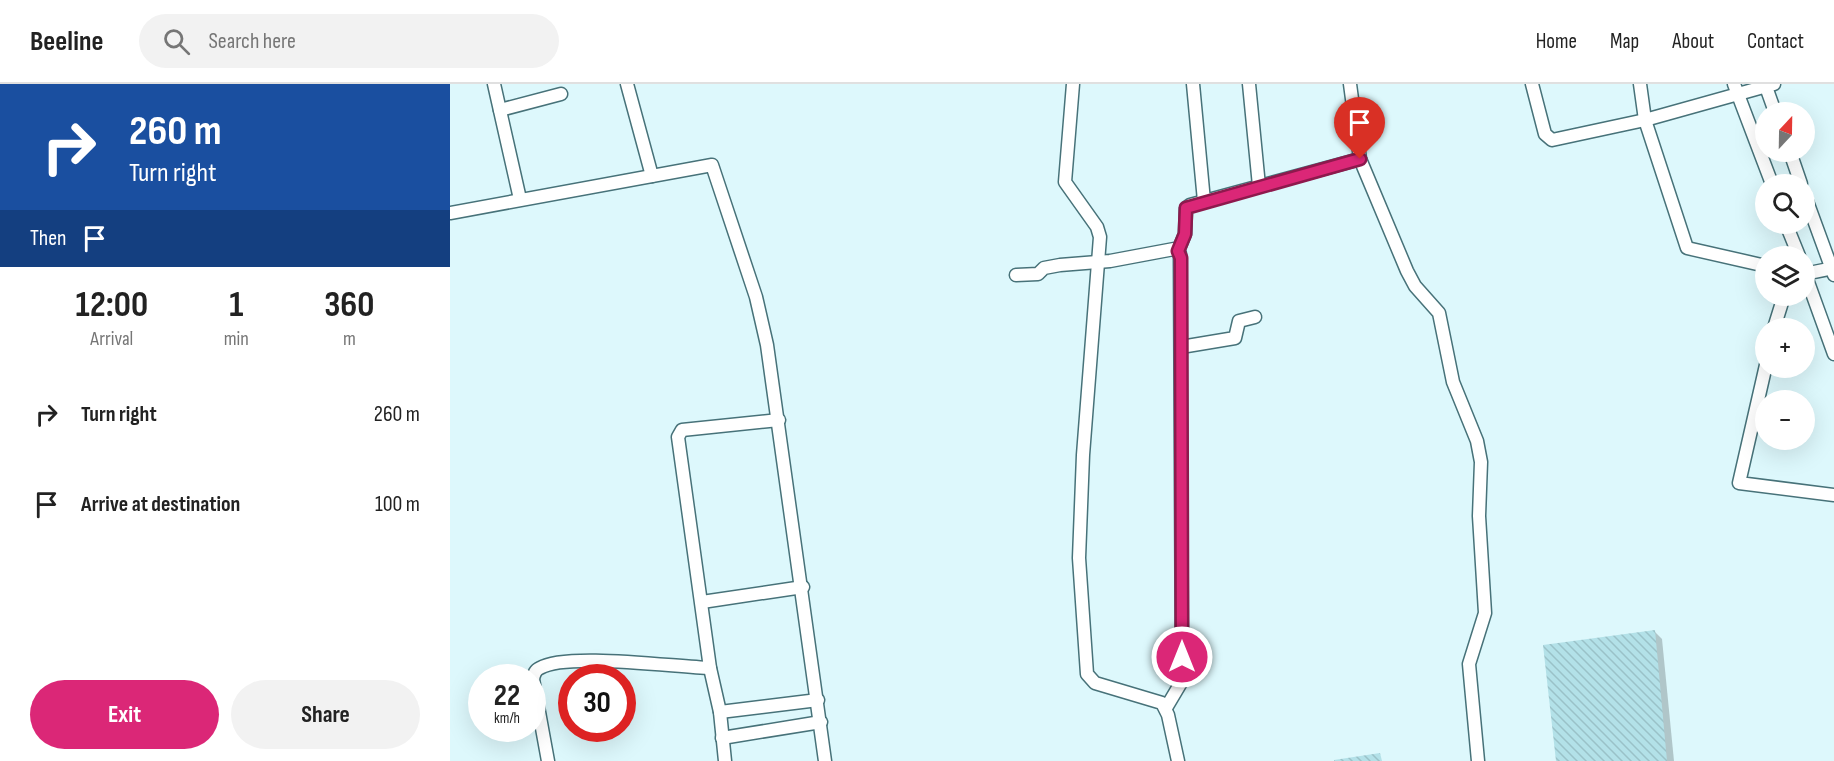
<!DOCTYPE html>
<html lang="en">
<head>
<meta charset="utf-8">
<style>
  body { margin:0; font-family:"Sofia Sans Condensed",sans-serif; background:#f2f2f2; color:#222; height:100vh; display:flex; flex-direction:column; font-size:22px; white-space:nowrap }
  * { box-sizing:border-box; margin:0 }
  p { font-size:20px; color:#767676 }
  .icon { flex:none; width:33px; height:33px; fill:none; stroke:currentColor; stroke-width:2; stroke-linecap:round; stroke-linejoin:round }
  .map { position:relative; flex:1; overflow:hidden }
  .details { display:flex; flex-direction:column; background:#fff; width:450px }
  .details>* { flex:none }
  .top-card { background:#1a4fa0; color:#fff; overflow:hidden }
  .needle { width:39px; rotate:22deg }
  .fabs { position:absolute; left:1305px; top:18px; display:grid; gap:12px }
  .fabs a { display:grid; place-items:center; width:60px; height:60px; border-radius:50%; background:#fff; box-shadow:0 6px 24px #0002; font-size:30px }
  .speed { position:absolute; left:18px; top:580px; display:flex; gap:12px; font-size:30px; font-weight:700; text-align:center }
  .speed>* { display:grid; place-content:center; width:78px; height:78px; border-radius:50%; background:#fff; box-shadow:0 6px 24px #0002; line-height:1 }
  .speed small { font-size:15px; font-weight:400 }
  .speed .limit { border:9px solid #d22; background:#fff; color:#111 }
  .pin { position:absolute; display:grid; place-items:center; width:51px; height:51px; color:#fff; margin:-62px -26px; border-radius:50% 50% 50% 0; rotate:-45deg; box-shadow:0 0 6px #0007 }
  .pin .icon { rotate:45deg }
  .me { position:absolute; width:66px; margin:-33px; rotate:0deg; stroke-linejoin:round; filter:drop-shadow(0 0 4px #0008) }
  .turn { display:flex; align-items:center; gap:21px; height:126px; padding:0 30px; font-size:27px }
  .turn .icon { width:78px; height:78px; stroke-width:2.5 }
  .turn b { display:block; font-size:42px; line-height:51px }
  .then { display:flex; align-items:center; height:57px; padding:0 30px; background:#0003; gap:12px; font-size:22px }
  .eta { display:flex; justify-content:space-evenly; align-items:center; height:102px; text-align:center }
  .eta b { font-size:36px; font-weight:700; line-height:42px }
  .primary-button { display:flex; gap:12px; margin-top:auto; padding:12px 30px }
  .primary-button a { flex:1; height:69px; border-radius:36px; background:#db2777; color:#fff; font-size:24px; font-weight:700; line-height:69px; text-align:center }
  .primary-button a+a { background:#f2f2f2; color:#222 }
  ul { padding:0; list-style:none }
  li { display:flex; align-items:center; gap:18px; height:90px; padding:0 30px }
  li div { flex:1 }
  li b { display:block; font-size:22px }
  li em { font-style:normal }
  header { display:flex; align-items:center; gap:36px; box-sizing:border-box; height:84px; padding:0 30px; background:#fff; border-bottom:2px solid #e0e0e0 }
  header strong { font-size:28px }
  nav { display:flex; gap:33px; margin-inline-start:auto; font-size:21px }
  .search { width:420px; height:54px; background:#f2f2f2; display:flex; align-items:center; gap:15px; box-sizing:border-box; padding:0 21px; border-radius:33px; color:#767676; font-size:22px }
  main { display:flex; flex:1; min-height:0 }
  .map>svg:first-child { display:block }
  .shadow { fill:#0003 }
  .building { fill:url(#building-back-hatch) }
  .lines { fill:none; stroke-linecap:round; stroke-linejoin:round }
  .minor-casing { stroke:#477279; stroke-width:15 }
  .minor { stroke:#fff; stroke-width:12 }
  .route-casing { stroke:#8e194d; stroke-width:15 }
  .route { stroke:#db2777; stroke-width:10 }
</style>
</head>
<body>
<header>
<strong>Beeline</strong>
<div class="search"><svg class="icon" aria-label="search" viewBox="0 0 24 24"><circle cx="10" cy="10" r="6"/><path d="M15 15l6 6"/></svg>Search here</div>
<nav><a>Home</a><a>Map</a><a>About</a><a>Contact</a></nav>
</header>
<main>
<section class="details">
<div class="top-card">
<div class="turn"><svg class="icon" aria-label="right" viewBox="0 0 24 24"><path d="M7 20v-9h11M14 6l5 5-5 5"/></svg><div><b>260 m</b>Turn right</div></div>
<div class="then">Then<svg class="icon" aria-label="arrive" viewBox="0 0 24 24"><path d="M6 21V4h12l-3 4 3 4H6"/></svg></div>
</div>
<div class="eta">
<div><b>12:00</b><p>Arrival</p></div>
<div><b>1</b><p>min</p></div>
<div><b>360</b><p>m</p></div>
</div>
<ul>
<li><svg class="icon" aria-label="right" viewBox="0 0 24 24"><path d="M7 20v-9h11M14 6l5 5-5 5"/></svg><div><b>Turn right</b></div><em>260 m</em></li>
<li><svg class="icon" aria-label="arrive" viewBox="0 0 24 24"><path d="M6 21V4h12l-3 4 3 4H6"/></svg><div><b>Arrive at destination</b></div><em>100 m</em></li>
</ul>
<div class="primary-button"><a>Exit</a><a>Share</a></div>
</section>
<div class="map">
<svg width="1384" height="677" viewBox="0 0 1384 677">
  <defs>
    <pattern id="building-back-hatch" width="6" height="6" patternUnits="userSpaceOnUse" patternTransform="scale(1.5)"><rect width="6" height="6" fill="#b3e1e8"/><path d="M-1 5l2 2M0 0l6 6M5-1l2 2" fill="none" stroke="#9ac2c8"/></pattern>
  </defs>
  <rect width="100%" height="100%" fill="#ddf8fc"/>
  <!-- shadow -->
  <polygon class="shadow" points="1204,547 1212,555 1224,677 1108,677"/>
  <!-- building -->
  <g class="building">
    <polygon points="1205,546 1217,677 1106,677 1093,561"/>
    <polygon points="930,669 932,677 884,677 884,676"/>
  </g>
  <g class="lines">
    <defs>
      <g id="minor">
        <polyline points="44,0 70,115"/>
        <polyline points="177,0 202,92"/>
        <polyline points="623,0 615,98 647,143 650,153 633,371 629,474 637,590 645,599 712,619 718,631 728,677"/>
        <polyline points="743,0 754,117"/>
        <polyline points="799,0 809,102"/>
        <polyline points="900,0 910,75 957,187 965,202 989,229 1003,298 1027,357 1031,378 1029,432 1035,529 1019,580 1028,677"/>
        <polyline points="1082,0 1095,50 1102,56 1195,36 1324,0"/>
        <polyline points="1190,0 1195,36 1237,164 1316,182"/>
        <polyline points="1284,0 1322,100"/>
        <polyline points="1315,0 1325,28"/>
        <polyline points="50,26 111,10"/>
        <polyline points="1340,68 1351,100"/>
        <polyline points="1354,109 1384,191"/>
        <polyline points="0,129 262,81 306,213 317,261 375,677"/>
        <polyline points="1336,140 1349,172"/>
        <polyline points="728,167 735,150 736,124 740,121 910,75"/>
        <polyline points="1354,187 1384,270"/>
        <polyline points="1354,190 1384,184"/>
        <polyline points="566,191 588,190 594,184 610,181 660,177 724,165 730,170 732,597 716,624"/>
        <polyline points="1324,244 1334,212"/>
        <polyline points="731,263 785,254 789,237 805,233"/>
        <polyline points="1316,281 1289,399 1384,411"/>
        <polyline points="252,518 353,503"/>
        <polyline points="270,628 368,616"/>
        <polyline points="272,654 371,638"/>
        <path d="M98 677 83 595C84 590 85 586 90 584 116 568 224 583 260 584"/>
        <polyline points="275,677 270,628 260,584 228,353 232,346 329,336"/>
      </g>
    </defs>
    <!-- minor casing -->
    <use href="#minor" class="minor-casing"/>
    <!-- minor -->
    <use href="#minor" class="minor"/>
  </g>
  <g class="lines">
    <defs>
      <polyline id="route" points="732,573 731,174 728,167 735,150 736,124 910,75"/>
    </defs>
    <!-- route casing -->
    <use href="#route" class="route-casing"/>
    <!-- route -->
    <use href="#route" class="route"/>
  </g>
</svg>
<div class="fabs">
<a><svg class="needle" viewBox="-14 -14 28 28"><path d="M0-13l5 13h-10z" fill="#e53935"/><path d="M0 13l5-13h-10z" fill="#767676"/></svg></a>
<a><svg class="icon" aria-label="search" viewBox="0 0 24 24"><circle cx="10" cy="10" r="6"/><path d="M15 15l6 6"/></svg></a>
<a><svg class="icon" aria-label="layers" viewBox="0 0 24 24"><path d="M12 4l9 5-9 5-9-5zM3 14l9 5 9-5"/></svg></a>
<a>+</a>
<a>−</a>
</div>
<div class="speed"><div>22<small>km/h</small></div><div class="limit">30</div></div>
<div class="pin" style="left:910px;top:75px;background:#d93025"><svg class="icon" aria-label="arrive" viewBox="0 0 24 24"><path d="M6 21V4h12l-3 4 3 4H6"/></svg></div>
<svg class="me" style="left:732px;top:573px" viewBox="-20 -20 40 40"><circle r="17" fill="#db2777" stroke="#fff" stroke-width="3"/><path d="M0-11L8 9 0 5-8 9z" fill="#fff"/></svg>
</div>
</main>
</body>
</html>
